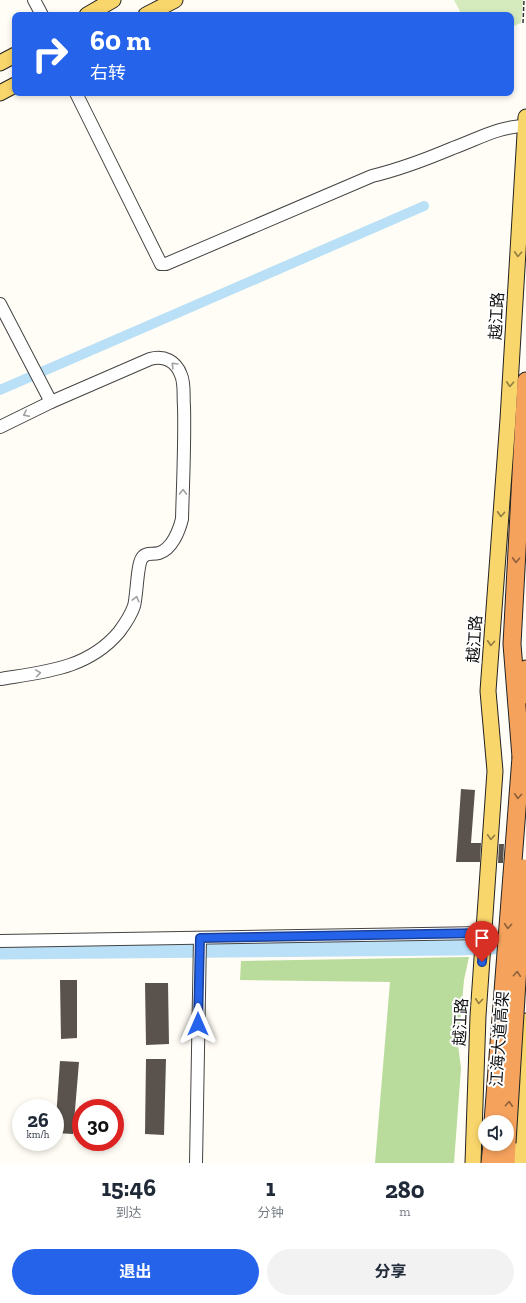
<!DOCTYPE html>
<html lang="zh">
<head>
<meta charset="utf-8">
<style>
  body { margin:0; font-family:"Zilla Slab","Noto Sans SC",serif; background:#f2f2f3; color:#1f2937; height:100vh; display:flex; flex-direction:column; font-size:15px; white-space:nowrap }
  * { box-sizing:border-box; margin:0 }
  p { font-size:13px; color:#747a83 }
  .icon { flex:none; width:22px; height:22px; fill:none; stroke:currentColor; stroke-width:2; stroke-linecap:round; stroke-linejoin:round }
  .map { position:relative; height:1163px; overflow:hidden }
  .panel { display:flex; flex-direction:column; background:#fff; flex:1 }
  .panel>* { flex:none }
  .hud { position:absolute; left:12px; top:12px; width:502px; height:84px; border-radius:8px; box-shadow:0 2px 6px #0003; background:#2563eb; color:#fff; overflow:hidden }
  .tools { position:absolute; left:478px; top:1115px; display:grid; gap:8px }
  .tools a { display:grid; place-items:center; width:36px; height:36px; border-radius:50%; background:#fff; box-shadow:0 2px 6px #0003; font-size:20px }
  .speed { position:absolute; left:12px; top:1099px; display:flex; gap:8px; font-size:20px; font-weight:700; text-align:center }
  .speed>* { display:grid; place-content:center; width:52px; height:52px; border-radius:50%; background:#fff; box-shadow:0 2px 6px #0003; line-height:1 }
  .speed small { font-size:10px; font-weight:400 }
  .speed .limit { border:6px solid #d22; background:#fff; color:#111 }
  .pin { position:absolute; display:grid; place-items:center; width:34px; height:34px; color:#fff; margin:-41px -17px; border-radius:50% 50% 50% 0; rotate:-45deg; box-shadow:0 0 4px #0007 }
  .pin .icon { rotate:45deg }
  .me { position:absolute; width:44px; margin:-22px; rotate:0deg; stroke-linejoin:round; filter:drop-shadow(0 0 3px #0008) }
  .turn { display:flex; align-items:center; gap:14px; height:84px; padding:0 12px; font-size:18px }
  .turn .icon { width:52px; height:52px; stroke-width:2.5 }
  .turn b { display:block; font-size:28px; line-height:34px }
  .eta { display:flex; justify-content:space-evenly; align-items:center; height:68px; text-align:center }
  .eta b { font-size:24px; font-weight:700; line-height:28px }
  .cta { display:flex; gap:8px; margin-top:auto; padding:8px 12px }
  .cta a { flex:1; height:46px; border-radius:24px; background:#2563eb; color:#fff; font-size:16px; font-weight:700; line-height:46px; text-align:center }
  .cta a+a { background:#f2f2f3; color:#1f2937 }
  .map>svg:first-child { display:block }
  .green { fill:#d5ebbd }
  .forest { fill:#b9dc9c }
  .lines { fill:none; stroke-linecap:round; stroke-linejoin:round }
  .canal { stroke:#b9e0f7; stroke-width:10 }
  .river { stroke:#b9e0f7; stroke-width:17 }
  .building { fill:#5a524d }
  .minor-casing { stroke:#444; stroke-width:14 }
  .major-casing { stroke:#222; stroke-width:17 }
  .highway-casing { stroke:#222; stroke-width:19 }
  .path { stroke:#333; stroke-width:1.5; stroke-dasharray:4 2; stroke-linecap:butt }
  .minor { stroke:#fff; stroke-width:12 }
  .major { stroke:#f9d66b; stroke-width:15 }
  .highway { stroke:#f5a25d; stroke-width:17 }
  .highway-bridge-casing { stroke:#222; stroke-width:19; stroke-linecap:butt }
  .highway-bridge { stroke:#f5a25d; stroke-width:17 }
  .oneway { stroke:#917d42 }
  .oneway2 { stroke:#a0a0a0 }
  .oneway3 { stroke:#8e613b }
  .route-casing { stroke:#184099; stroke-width:10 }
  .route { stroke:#2563eb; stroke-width:7 }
  .labels { text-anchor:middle; stroke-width:4; stroke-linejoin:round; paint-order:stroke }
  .street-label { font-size:16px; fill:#111; stroke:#fff }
</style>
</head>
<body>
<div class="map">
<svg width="526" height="1163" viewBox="0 0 526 1163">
  <rect width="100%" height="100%" fill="#fffdf5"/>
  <!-- green -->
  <polygon class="green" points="454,0 523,0 521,23 511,27 511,15 462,15"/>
  <!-- forest -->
  <polygon class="forest" points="469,957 464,980 458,1045 461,1068 454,1163 375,1163 390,982 240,980 241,961"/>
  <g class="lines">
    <!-- canal -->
    <polyline class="canal" points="0,390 424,206"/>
    <!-- river -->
    <polyline class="river" points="0,951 457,947 520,945"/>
  </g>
  <!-- building -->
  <g class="building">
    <polygon points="461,789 475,790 471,843 481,843 480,862 456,862"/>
    <polygon points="499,844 504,844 503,863 498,863"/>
    <polygon points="60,980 77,980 77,1038 61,1039"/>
    <polygon points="145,983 168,983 169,1044 146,1045"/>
    <polygon points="146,1059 166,1059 164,1135 145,1134"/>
    <polygon points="60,1061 79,1062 73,1134 55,1133"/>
  </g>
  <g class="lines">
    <defs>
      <g id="minor">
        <polyline points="34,0 42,15"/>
        <path d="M76 93 159 260 161 264H166L372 176C401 169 427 159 453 148 478 139 499 126 526 126"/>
        <polyline points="0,304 51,402"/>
        <path d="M0 427 51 402 150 359C164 355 176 361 181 375 185 384 183 396 184 406 185 443 183 481 182 519 179 531 172 549 159 553 152 555 146 552 142 558 137 565 137 595 134 606 131 615 125 624 119 632 88 669 44 672 0 679"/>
        <polyline points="0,941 484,933"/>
        <polyline points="196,1163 200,938"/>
      </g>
      <g id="major">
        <polyline points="87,15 113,0"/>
        <polyline points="146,15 175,0"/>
        <polyline points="0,63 15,55"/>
        <polyline points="0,93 15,85"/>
        <polyline points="473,1163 478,1016 495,771 488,691 508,419 526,117"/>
        <polyline points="521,1163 526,1021"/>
      </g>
      <g id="highway">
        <polyline points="524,695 526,669"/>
        <polyline points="521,757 512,644 526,381"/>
        <polyline points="490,1163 492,1144"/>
        <polyline points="506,1163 507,1144"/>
      </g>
    </defs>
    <!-- minor casing -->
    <use href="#minor" class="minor-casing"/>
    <!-- major casing -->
    <use href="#major" class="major-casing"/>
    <!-- highway casing -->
    <use href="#highway" class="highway-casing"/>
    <!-- path -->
    <polyline class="path" points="523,23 524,0"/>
    <!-- minor -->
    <use href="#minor" class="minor"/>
    <!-- major -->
    <use href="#major" class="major"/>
    <!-- highway -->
    <use href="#highway" class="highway"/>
    <defs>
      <g id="highway-bridge">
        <polyline points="493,1122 521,757"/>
        <polyline points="507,1143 524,868"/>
      </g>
    </defs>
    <!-- highway-bridge casing -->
    <use href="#highway-bridge" class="highway-bridge-casing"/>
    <!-- highway-bridge -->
    <use href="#highway-bridge" class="highway-bridge"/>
  </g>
  <!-- one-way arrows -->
  <defs><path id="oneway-chevron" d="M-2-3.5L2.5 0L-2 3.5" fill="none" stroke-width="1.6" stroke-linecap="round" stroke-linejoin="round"/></defs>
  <g class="oneway">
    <use href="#oneway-chevron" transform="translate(518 254) rotate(93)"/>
    <use href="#oneway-chevron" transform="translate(510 384) rotate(93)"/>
    <use href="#oneway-chevron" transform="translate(501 514) rotate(94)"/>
    <use href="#oneway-chevron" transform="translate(491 643) rotate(94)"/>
    <use href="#oneway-chevron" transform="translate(491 837) rotate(94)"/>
    <use href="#oneway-chevron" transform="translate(479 1001) rotate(94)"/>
  </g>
  <g class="oneway2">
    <use href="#oneway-chevron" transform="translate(174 365) rotate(-134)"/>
    <use href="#oneway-chevron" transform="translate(26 414) rotate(153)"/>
    <use href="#oneway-chevron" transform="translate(183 492) rotate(-89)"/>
    <use href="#oneway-chevron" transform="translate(136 599) rotate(-76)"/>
    <use href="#oneway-chevron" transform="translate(38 673) rotate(-9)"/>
  </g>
  <g class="oneway3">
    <use href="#oneway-chevron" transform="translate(516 560) rotate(93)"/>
    <use href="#oneway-chevron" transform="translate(518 796) rotate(94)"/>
    <use href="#oneway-chevron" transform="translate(508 926) rotate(94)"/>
    <use href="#oneway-chevron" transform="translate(517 974) rotate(-86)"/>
    <use href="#oneway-chevron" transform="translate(509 1104) rotate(-86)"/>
  </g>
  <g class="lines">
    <defs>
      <polyline id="route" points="198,1024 200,938 484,933 482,962"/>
    </defs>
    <!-- route casing -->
    <use href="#route" class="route-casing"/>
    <!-- route -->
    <use href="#route" class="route"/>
  </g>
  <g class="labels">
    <!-- street labels -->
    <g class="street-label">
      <text transform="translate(496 316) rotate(-87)" y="6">越江路</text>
      <text transform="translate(474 639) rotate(-86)" y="6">越江路</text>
      <text transform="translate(460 1022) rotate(-87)" y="6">越江路</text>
      <text transform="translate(499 1039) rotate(-86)" y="6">江海大道高架</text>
    </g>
  </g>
</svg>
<div class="tools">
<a><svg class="icon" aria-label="sound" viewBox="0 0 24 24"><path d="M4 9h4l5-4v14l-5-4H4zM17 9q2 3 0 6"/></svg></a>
</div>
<div class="speed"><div>26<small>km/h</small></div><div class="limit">30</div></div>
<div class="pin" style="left:482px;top:962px;background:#d93025"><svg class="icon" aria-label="arrive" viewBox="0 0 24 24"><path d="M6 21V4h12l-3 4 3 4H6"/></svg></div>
<svg class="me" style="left:198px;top:1024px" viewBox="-20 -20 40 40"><path d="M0-17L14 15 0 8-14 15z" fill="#2563eb" stroke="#fff" stroke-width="4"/></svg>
<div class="hud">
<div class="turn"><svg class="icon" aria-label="right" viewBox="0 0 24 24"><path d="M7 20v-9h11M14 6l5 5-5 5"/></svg><div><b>60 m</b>右转</div></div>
</div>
</div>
<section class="panel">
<div class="eta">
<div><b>15:46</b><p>到达</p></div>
<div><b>1</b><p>分钟</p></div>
<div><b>280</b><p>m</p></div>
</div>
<div class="cta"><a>退出</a><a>分享</a></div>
</section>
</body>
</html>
